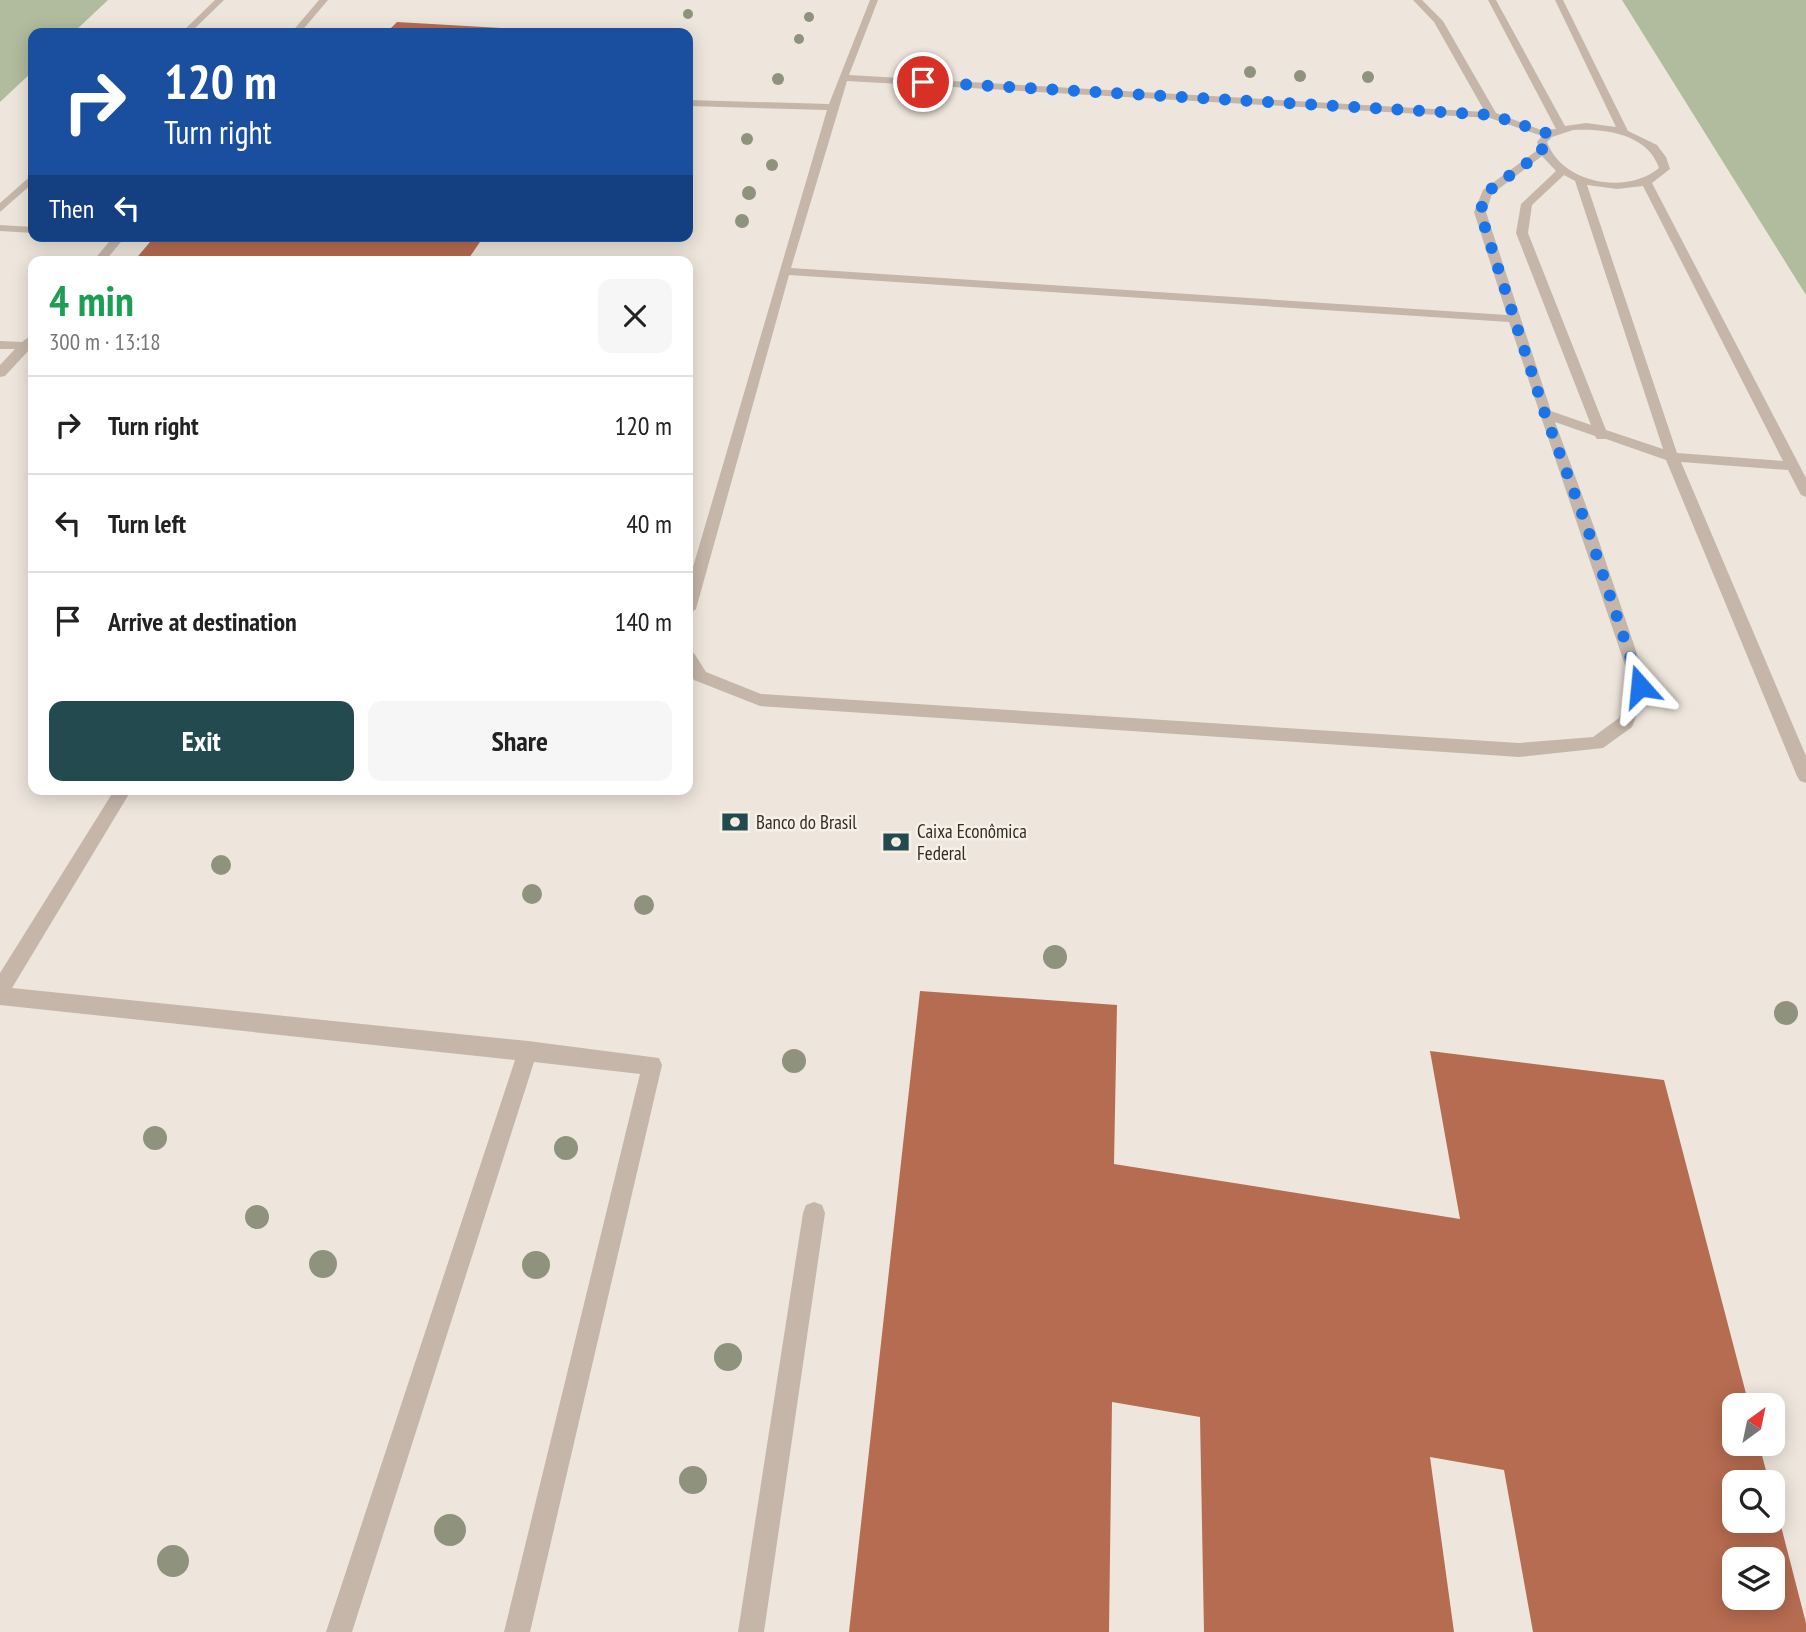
<!DOCTYPE html>
<html lang="en">
<head>
<meta charset="utf-8">
<style>
  body { margin:0; font-family:"PT Sans Narrow",sans-serif; background:#f6f6f6; color:#222; height:100vh; display:flex; flex-direction:column; font-size:26px; white-space:nowrap }
  * { box-sizing:border-box; margin:0 }
  p { font-size:23px; color:#767676 }
  .icon { flex:none; width:38px; height:38px; fill:none; stroke:currentColor; stroke-width:2; stroke-linecap:round; stroke-linejoin:round }
  .map { position:relative; flex:1; overflow:hidden }
  .panel { position:absolute; left:28px; top:256px; width:665px; height:539px; display:flex; flex-direction:column; background:#fff; border-radius:14px; box-shadow:0 4px 18px #0003 }
  .panel>* { flex:none }
  .banner { position:absolute; left:28px; top:28px; width:665px; height:214px; border-radius:14px; box-shadow:0 4px 18px #0003; background:#1a4fa0; color:#fff; overflow:hidden }
  .needle { width:46px; rotate:33deg }
  .buttons { position:absolute; left:1722px; top:1393px; display:grid; gap:14px }
  .buttons a { display:grid; place-items:center; width:63px; height:63px; border-radius:14px; background:#fff; box-shadow:0 4px 18px #0003; font-size:35px }
  .pin { position:absolute; display:grid; place-items:center; width:60px; height:60px; color:#fff; margin:-30px; border:4px solid #fff; border-radius:50%; box-shadow:0 2px 7px #0007 }
  .me { position:absolute; width:77px; margin:-38px; rotate:342deg; stroke-linejoin:round; filter:drop-shadow(0 0 5px #0008) }
  .turn { display:flex; align-items:center; gap:24px; height:147px; padding:0 21px; font-size:32px }
  .turn .icon { width:91px; height:91px; stroke-width:2.5 }
  .turn b { display:block; font-size:49px; line-height:60px }
  .then { display:flex; align-items:center; height:66px; padding:0 21px; background:#0003; gap:14px; font-size:26px }
  .round { display:grid; place-items:center; flex:none; width:74px; height:74px; border-radius:14px; background:#f6f6f6 }
  .overview { display:flex; align-items:center; justify-content:space-between; height:119px; padding:0 21px }
  h1 { font-size:42px; font-weight:700; line-height:52px; color:#1e9e55 }
  .button { display:flex; gap:14px; margin-top:auto; padding:14px 21px }
  .button a { flex:1; height:80px; border-radius:14px; background:#234b4f; color:#fff; font-size:28px; font-weight:700; line-height:80px; text-align:center }
  .button a+a { background:#f6f6f6; color:#222 }
  ul { padding:0; list-style:none }
  li { display:flex; align-items:center; gap:21px; height:98px; padding:0 21px; border-top:2px solid #e0e0e0 }
  li div { flex:1 }
  li b { display:block; font-size:26px }
  li em { font-style:normal }
  .map>svg:first-child { display:block }
  .green { fill:#b1bb9d }
  .building { fill:#b66c51; fill-rule:evenodd }
  .lines { fill:none; stroke-linecap:round; stroke-linejoin:round }
  .minor { fill:#c5b6a9; fill-rule:evenodd }
  .tree { fill:#8f927d }
  .route { stroke:#1a73e8; stroke-width:12; stroke-dasharray:0 21.6 }
  .labels { text-anchor:middle; stroke-width:5; stroke-linejoin:round; paint-order:stroke }
  .poi-label { font-size:19px; fill:#332c28; stroke:#f7f0e7; text-anchor:start }
</style>
</head>
<body>
<div class="map">
<svg width="1806" height="1632" viewBox="0 0 1806 1632">
  <rect width="100%" height="100%" fill="#eee6dc"/>
  <!-- green -->
  <g class="green">
    <polygon points="0,0 108,0 73,33 33,33 33,71 0,102"/>
    <polygon points="1622,0 1806,0 1806,295"/>
  </g>
  <!-- building -->
  <g class="building">
    <polygon points="397,22 556,31 556,33 386,33"/>
    <polygon points="155,236 484,236 467,261 134,261"/>
    <path d="M920 991 1117 1005 1114 1164 1460 1219 1430 1051 1664 1080 1749 1405H1734V1444H1759L1769 1482H1734V1521H1773L1774 1499 1806 1623V1632H1533L1504 1470 1430 1457 1454 1632H1204L1200 1417 1112 1402 1109 1632H849ZM1734 1559H1773V1598H1734Z"/>
  </g>
  <g class="lines">
    <!-- minor -->
    <g class="minor">
      <polygon points="215,0 224,0 190,33 181,33"/>
      <polygon points="319,0 328,0 300,33 291,33"/>
      <path d="M870 0H878L849 75 1485 112 1434 22 1413 0H1422L1443 21 1496 113 1541 130 1556 129 1488 0H1496L1565 126 1586 123 1616 127 1555 0H1563L1628 131 1657 145 1666 157 1670 169 1652 183 1806 478V497L1801 495 1788 470 1681 462 1806 756V783L1800 781 1797 776 1666 460 1606 439H1597L1595 436 1555 422 1594 527 1648 686 1632 727 1603 748 1519 757 760 706 694 680 688 670V651L694 653 706 672 761 694 1519 743 1593 737 1619 718 1632 686 1509 322 789 275 696 609 688 615V584L827 110 688 106V100L829 104ZM847 81 1490 118 1542 136 1537 142 1539 149 1483 190 1474 212 1507 315 791 268ZM1573 130C1605 128 1648 134 1659 168 1627 195 1562 184 1547 142L1552 137ZM1542 156 1556 171 1521 204 1516 233 1591 425 1551 411 1486 212 1492 194ZM1564 175 1575 181 1663 449 1606 430 1528 233 1532 205ZM1587 185 1617 189 1643 186 1783 461 1677 453Z"/>
      <polygon points="33,174 33,183 0,212 0,203"/>
      <polygon points="0,225 33,227 33,233 0,231"/>
      <polygon points="114,236 126,236 105,261 93,261"/>
      <polygon points="33,334 33,350 29,350 5,376 0,377 0,365 15,349 0,349 0,341 22,342"/>
      <polygon points="115,789 132,789 12,988 528,1041 659,1058 662,1065 530,1632 504,1632 640,1074 534,1062 352,1632 326,1632 515,1060 0,1005 0,973"/>
      <polygon points="814,1202 822,1205 825,1213 764,1632 738,1632 803,1213 806,1205"/>
    </g>
  </g>
  <!-- trees -->
  <g class="tree">
    <circle cx="688" cy="14" r="5"/>
    <circle cx="809" cy="17" r="5"/>
    <circle cx="799" cy="39" r="5"/>
    <circle cx="1250" cy="72" r="6"/>
    <circle cx="1300" cy="76" r="6"/>
    <circle cx="1368" cy="77" r="6"/>
    <circle cx="778" cy="79" r="6"/>
    <circle cx="747" cy="139" r="6"/>
    <circle cx="772" cy="165" r="6"/>
    <circle cx="749" cy="193" r="7"/>
    <circle cx="742" cy="221" r="7"/>
    <circle cx="221" cy="865" r="10"/>
    <circle cx="532" cy="894" r="10"/>
    <circle cx="644" cy="905" r="10"/>
    <circle cx="1055" cy="957" r="12"/>
    <circle cx="1786" cy="1013" r="12"/>
    <circle cx="794" cy="1061" r="12"/>
    <circle cx="155" cy="1138" r="12"/>
    <circle cx="566" cy="1148" r="12"/>
    <circle cx="257" cy="1217" r="12"/>
    <circle cx="323" cy="1264" r="14"/>
    <circle cx="536" cy="1265" r="14"/>
    <circle cx="728" cy="1357" r="14"/>
    <circle cx="693" cy="1480" r="14"/>
    <circle cx="450" cy="1530" r="16"/>
    <circle cx="173" cy="1561" r="16"/>
  </g>
  <g class="lines">
    <!-- route -->
    <polyline class="route" points="923,82 1492,115 1549,134 1542,142 1542,152 1487,192 1480,212 1545,414 1587,527 1640,686"/>
  </g>
  <!-- icons -->
  <defs>
    <symbol id="bank-bare" viewBox="-9 -9 18 18"><path d="M-6-4H6V4H-6ZM0-2.3a2.3 2.3 0 1 0 0 4.6a2.3 2.3 0 1 0 0-4.6Z" fill="#234b4f" stroke="#f7f0e7" stroke-width="2.5" paint-order="stroke"/></symbol>
  </defs>
  <g fill-rule="evenodd">
    <use href="#bank-bare" x="716" y="803" width="38" height="38"/>
    <use href="#bank-bare" x="877" y="823" width="38" height="38"/>
  </g>
  <g class="labels">
    <!-- poi labels -->
    <g class="poi-label">
      <text x="756" y="829">Banco do Brasil</text>
      <text x="917" y="838">Caixa Econômica<tspan x="917" dy="22">Federal</tspan></text>
    </g>
  </g>
</svg>
<div class="buttons">
<a><svg class="needle" viewBox="-14 -14 28 28"><path d="M0-13l5 13h-10z" fill="#e53935"/><path d="M0 13l5-13h-10z" fill="#767676"/></svg></a>
<a><svg class="icon" aria-label="search" viewBox="0 0 24 24"><circle cx="10" cy="10" r="6"/><path d="M15 15l6 6"/></svg></a>
<a><svg class="icon" aria-label="layers" viewBox="0 0 24 24"><path d="M12 4l9 5-9 5-9-5zM3 14l9 5 9-5"/></svg></a>
</div>
<div class="pin" style="left:923px;top:82px;background:#d93025"><svg class="icon" aria-label="arrive" viewBox="0 0 24 24"><path d="M6 21V4h12l-3 4 3 4H6"/></svg></div>
<svg class="me" style="left:1640px;top:686px" viewBox="-20 -20 40 40"><path d="M0-17L14 15 0 8-14 15z" fill="#1a73e8" stroke="#fff" stroke-width="4"/></svg>
<div class="banner">
<div class="turn"><svg class="icon" aria-label="right" viewBox="0 0 24 24"><path d="M7 20v-9h11M14 6l5 5-5 5"/></svg><div><b>120 m</b>Turn right</div></div>
<div class="then">Then<svg class="icon" aria-label="left" viewBox="0 0 24 24"><path d="M17 20v-9H6M10 6l-5 5 5 5"/></svg></div>
</div>
<section class="panel">
<div class="overview"><div><h1>4 min</h1><p>300 m · 13:18</p></div><a class="round"><svg class="icon" aria-label="close" viewBox="0 0 24 24"><path d="M6 6l12 12M18 6L6 18"/></svg></a></div>
<ul>
<li><svg class="icon" aria-label="right" viewBox="0 0 24 24"><path d="M7 20v-9h11M14 6l5 5-5 5"/></svg><div><b>Turn right</b></div><em>120 m</em></li>
<li><svg class="icon" aria-label="left" viewBox="0 0 24 24"><path d="M17 20v-9H6M10 6l-5 5 5 5"/></svg><div><b>Turn left</b></div><em>40 m</em></li>
<li><svg class="icon" aria-label="arrive" viewBox="0 0 24 24"><path d="M6 21V4h12l-3 4 3 4H6"/></svg><div><b>Arrive at destination</b></div><em>140 m</em></li>
</ul>
<div class="button"><a>Exit</a><a>Share</a></div>
</section>
</div>
</body>
</html>
